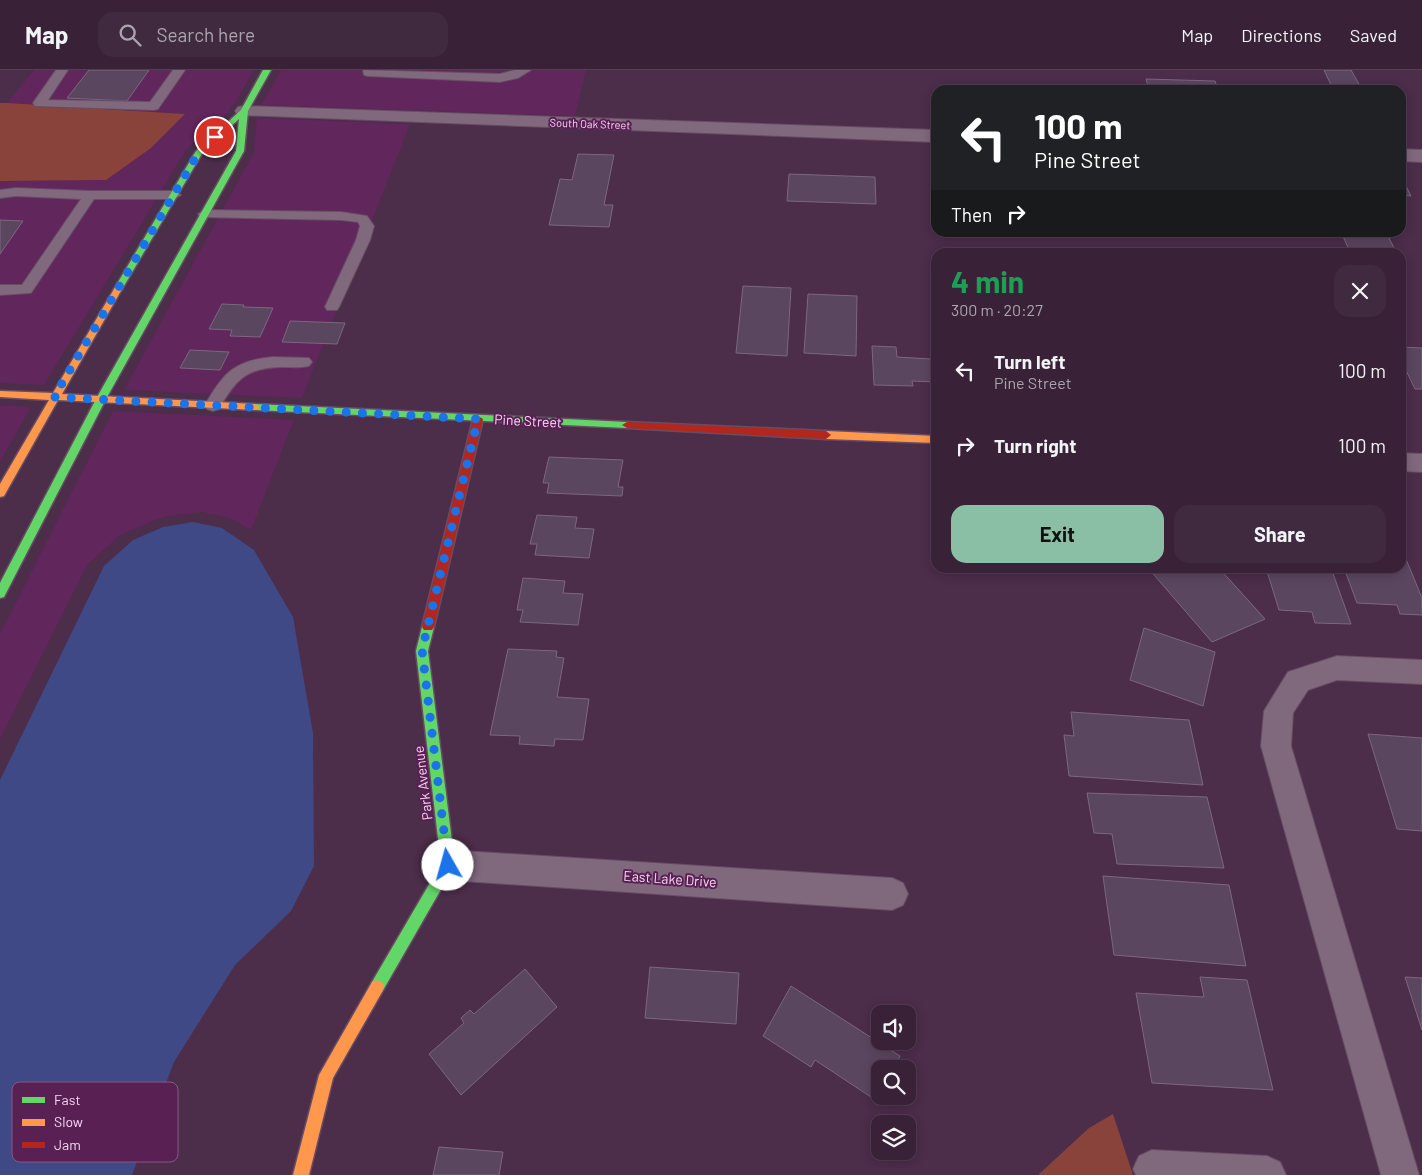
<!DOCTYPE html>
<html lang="en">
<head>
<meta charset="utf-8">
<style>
  body { margin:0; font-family:Barlow,sans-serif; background:#402a40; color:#f1f3f6; height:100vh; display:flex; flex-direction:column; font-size:19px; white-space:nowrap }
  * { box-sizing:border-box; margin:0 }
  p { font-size:16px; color:#aba4ae }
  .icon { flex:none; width:28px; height:28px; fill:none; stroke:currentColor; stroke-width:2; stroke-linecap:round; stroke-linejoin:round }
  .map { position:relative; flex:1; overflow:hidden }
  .side { position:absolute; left:931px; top:178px; width:475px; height:325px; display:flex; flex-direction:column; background:#392238; border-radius:15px; box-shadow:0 2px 12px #0003,0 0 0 1px #533f53 }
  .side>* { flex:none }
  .top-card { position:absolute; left:931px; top:15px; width:475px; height:152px; border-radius:15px; box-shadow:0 2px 12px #0003,0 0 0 1px #533f53; background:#202124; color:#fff; overflow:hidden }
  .buttons { position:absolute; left:871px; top:935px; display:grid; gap:10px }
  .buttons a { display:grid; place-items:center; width:45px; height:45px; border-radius:10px; background:#392238; box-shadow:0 2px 12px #0003,0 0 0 1px #533f53; font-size:25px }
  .pin { position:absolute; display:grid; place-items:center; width:42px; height:42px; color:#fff; margin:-21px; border:2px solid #fff; border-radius:50%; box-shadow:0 1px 5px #0007 }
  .me { position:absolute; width:55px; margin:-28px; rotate:353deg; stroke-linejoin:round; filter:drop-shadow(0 0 4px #0008) }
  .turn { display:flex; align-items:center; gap:18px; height:105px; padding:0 20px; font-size:22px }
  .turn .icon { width:65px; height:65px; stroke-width:2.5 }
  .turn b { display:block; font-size:35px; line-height:42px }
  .then { display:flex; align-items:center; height:48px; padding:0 20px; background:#0003; gap:10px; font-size:19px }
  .round { display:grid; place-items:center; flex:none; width:52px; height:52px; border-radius:15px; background:#402a40 }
  .headline { display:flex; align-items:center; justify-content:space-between; height:85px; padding:0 20px }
  h1 { font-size:30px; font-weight:700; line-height:38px; color:#1e9e55 }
  .cta { display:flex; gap:10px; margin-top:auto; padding:10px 20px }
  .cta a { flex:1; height:58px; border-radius:15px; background:#8abfa5; color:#111; font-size:20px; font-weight:700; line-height:58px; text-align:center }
  .cta a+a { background:#402a40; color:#f1f3f6 }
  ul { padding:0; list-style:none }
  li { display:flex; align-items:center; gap:15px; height:75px; padding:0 20px }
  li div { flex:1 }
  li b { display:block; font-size:19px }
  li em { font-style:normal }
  header { display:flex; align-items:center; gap:30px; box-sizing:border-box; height:70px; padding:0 25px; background:#392238; border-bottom:1px solid #533f53 }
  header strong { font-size:24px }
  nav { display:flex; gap:28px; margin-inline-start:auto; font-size:18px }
  .search { width:350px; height:45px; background:#402a40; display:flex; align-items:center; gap:12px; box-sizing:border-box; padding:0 18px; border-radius:15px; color:#aba4ae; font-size:19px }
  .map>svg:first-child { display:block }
  .built { fill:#61265c }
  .forest { fill:#8a433b }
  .water { fill:#3e4986 }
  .building { fill:#5b465f; stroke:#7c6781 }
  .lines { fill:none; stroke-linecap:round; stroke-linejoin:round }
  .lane-casing { stroke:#674c64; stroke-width:2 }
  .street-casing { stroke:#674c64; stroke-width:2 }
  .fast-casing { stroke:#674c64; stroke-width:3 }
  .slow-casing { stroke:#674c64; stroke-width:3 }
  .jam-casing { stroke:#674c64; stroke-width:3 }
  .lane { fill:#80687d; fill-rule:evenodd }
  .street { fill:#80687d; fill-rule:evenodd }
  .fast { fill:#63d668; fill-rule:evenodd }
  .slow { fill:#ff974d; fill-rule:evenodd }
  .jam { fill:#b3261e; fill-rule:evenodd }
  .route { stroke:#1a73e8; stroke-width:9; stroke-dasharray:0 16.2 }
  .labels { text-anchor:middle; stroke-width:4; stroke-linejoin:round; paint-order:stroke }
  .far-street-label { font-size:11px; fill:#f9d6f3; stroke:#592054 }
  .street-label { font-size:14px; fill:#f9d6f3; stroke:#592054 }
  .key { fill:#592054; stroke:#895784; stroke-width:1 }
  .key-label { font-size:14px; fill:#f9d6f3 }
</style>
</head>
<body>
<header>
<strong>Map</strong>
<div class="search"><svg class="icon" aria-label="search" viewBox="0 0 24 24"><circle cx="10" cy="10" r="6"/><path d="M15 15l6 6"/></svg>Search here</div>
<nav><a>Map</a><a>Directions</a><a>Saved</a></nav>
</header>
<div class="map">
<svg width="1422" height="1105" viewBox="0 0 1422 1105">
  <rect width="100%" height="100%" fill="#4c2d4a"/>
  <!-- built -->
  <g class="built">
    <polygon points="34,0 254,0 234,35 231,35 230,40 186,80 44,315 0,313 0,111 106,110 185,44 7,33"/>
    <polygon points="281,0 586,0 575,46 261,35"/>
    <polygon points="257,48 410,54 302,328 124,320 254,82"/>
    <polygon points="0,335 31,337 0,392"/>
    <polygon points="113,341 294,350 251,460 230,448 201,442 163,447 120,465 87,495 0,669 0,564"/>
  </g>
  <!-- forest -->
  <g class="forest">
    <polygon points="0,33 7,33 185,44 151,78 106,110 0,111"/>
    <polygon points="1113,1044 1133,1105 1038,1105 1089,1058"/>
  </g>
  <!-- water -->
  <polygon class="water" points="193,452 222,458 254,480 293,547 313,663 314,796 291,841 235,895 174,992 132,1105 0,1105 0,710 104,496 133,470 163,457"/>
  <!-- building -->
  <g class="building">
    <polygon points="89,0 149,0 127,31 67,28"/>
    <polygon points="1324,0 1351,0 1360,16 1331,15"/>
    <polygon points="1146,9 1215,11 1218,20 1149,20"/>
    <polygon points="578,84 614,85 604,135 613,135 609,157 549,155 560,109 572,110"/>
    <polygon points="789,104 875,107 876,134 787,131"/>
    <polygon points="1401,112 1404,112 1411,126 1401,125"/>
    <polygon points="0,150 23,151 0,184"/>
    <polygon points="1341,162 1386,162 1396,182 1350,182"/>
    <polygon points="743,216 791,218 787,286 736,283"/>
    <polygon points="808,224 857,226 856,286 804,283"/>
    <polygon points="222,234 244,235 243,237 273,238 260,267 230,266 232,260 209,259"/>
    <polygon points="290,251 345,253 337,274 282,272"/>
    <polygon points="872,276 896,277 897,287 931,289 932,302 936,302 936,312 912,311 913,316 874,315"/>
    <polygon points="1401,277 1422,278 1422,319 1415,319 1401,290"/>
    <polygon points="190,280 229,282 220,300 180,298"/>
    <polygon points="549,387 623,390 618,417 623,417 622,426 547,423 549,413 543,413"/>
    <polygon points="537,445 577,447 575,458 594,459 589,488 535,485 537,474 530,474"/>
    <polygon points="1401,477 1422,528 1422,545 1400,544 1397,535 1357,533 1344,498 1401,498"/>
    <polygon points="1148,498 1219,498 1265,549 1212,572"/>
    <polygon points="1266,498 1331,498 1351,554 1315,553 1312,542 1279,540"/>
    <polygon points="523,508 565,511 563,523 583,524 578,555 520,552 523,540 517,540"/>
    <polygon points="1144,558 1215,582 1203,636 1130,610"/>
    <polygon points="508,579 557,581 556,587 564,588 557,627 589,629 583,670 555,669 554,676 519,674 520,666 490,665"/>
    <polygon points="1071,642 1189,650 1203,715 1069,706 1064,665 1074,666"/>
    <polygon points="1368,664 1422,668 1422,761 1397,759"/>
    <polygon points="1087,723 1207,727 1224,798 1117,794 1112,764 1094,763"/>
    <polygon points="1103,806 1229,815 1246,896 1114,885"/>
    <polygon points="650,897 739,903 736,954 645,948"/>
    <polygon points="525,899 557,937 461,1025 429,984 464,953 461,948 470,940 474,944"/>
    <polygon points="1200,907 1247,910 1273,1020 1152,1013 1136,923 1204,927"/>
    <polygon points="1405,907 1422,908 1422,960"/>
    <polygon points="791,916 900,986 894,999 880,999 880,1026 877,1031 815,990 811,997 763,966"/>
    <polygon points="439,1077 503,1082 499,1105 433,1105"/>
  </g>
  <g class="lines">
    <defs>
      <g id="lane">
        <polygon points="56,0 68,0 48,30 150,32 173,0 185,0 158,39 154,40 35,36 33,33"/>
        <polygon points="363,0 500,4 515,0 531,0 518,8 500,12 368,6 364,5"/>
        <polygon points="16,118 90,121 174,121 181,125 174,129 94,129 31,223 0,225 0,215 22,215 81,129 16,126 0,128 0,120"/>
        <polygon points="205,140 341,142 367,146 374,156 370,170 339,237 337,240 327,240 325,237 356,170 360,156 358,152 341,150 200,147 198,144"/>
        <path d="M273 287 309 288 312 292 309 296C301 298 291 297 282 297 246 298 236 309 219 339L213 341 207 339 205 335C223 303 235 290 273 287Z"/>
      </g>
      <g id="street">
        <polygon points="244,36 936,60 936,72 238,45 235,41 238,37"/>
        <polygon points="1401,79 1422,80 1422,92 1401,91"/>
        <polygon points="1401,383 1422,384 1422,402 1401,401"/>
        <polygon points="1337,586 1422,590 1422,614 1337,610 1308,620 1293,643 1291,676 1419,1105 1381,1105 1261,676 1264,641 1288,602"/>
        <polygon points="448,780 892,808 903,813 908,824 903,835 892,840 448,810 437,806 432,795 437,784"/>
        <polygon points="1152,1080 1267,1086 1280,1092 1286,1105 1136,1105 1133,1099 1139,1086"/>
      </g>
      <g id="fast">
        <polygon points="263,0 271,0 248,41 244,81 106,329 4,527 0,528 0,513 96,329 236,81 239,49 203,82 121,221 118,222 114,219 196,81 241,40"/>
        <polygon points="255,334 627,352 632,355 627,358 255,340 250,337"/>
        <polygon points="428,552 432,554 434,557 428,581 455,795 382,922 377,924 372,922 370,917 372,912 441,794 416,581 422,557 424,554"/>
      </g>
      <g id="slow">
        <polygon points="118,216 122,219 62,324 255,334 260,337 255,340 58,330 4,426 0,427 0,414 49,330 0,327 0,321 53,323 114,219"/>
        <polygon points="826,361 936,366 936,373 826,369 821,365"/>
        <polygon points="377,910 382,912 384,917 382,922 333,1008 309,1105 293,1105 319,1005 372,912"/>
      </g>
      <g id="jam">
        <polygon points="478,346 483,349 434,557 432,560 424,560 422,557 473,349"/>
        <polygon points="627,352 826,361 831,365 826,369 627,358 622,355"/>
      </g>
    </defs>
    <!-- lane casing -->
    <use href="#lane" class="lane-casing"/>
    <!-- street casing -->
    <use href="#street" class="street-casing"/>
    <!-- fast casing -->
    <use href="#fast" class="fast-casing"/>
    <!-- slow casing -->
    <use href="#slow" class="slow-casing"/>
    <!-- jam casing -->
    <use href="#jam" class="jam-casing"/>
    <!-- lane -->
    <use href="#lane" class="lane"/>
    <!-- street -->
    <use href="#street" class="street"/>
    <!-- fast -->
    <use href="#fast" class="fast"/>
    <!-- slow -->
    <use href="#slow" class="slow"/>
    <!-- jam -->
    <use href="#jam" class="jam"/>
  </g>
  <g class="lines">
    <!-- route -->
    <polyline class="route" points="215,67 200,80 54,327 478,349 422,580 448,795"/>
  </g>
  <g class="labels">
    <!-- far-street labels -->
    <g class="far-street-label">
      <text transform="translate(590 54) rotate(2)" y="4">South Oak Street</text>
    </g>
    <!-- street labels -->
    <g class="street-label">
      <text transform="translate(528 351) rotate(3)" y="5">Pine Street</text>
      <text transform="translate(423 713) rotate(-97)" y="5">Park Avenue</text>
      <text transform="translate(670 809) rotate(4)" y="5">East Lake Drive</text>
    </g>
  </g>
  <!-- legend -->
  <rect x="12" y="1012" width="166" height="80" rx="8" class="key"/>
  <rect x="22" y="1027" width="23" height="6" fill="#63d668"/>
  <rect x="22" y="1049" width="23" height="7" fill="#ff974d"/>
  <rect x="22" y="1072" width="23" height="6" fill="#b3261e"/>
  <g class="key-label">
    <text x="54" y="1035">Fast</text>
    <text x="54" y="1057">Slow</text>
    <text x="54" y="1080">Jam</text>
  </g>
</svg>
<div class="buttons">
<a><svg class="icon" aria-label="sound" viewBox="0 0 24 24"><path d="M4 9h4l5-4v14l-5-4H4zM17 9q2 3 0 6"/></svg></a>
<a><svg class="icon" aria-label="search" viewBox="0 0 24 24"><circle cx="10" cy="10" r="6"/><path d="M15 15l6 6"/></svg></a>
<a><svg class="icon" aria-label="layers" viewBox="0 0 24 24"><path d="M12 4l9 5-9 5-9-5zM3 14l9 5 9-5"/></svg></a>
</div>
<div class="pin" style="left:215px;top:67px;background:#d93025"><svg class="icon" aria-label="arrive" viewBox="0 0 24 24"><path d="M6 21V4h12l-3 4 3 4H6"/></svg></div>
<svg class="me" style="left:448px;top:795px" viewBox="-20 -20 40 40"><circle r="19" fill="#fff"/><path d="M0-13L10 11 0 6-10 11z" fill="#1a73e8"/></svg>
<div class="top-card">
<div class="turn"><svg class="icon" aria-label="left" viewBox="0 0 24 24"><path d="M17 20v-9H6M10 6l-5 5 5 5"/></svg><div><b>100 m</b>Pine Street</div></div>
<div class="then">Then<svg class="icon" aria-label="right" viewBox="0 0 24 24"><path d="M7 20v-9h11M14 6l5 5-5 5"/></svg></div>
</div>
<section class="side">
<div class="headline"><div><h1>4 min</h1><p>300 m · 20:27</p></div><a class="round"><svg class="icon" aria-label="close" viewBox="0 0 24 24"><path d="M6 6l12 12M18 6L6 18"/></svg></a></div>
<ul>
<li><svg class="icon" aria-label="left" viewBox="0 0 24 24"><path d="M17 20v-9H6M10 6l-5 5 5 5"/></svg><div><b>Turn left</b><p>Pine Street</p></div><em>100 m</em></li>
<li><svg class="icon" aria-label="right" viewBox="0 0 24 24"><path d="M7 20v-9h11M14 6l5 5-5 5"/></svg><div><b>Turn right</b></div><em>100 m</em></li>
</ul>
<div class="cta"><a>Exit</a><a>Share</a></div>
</section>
</div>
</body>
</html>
